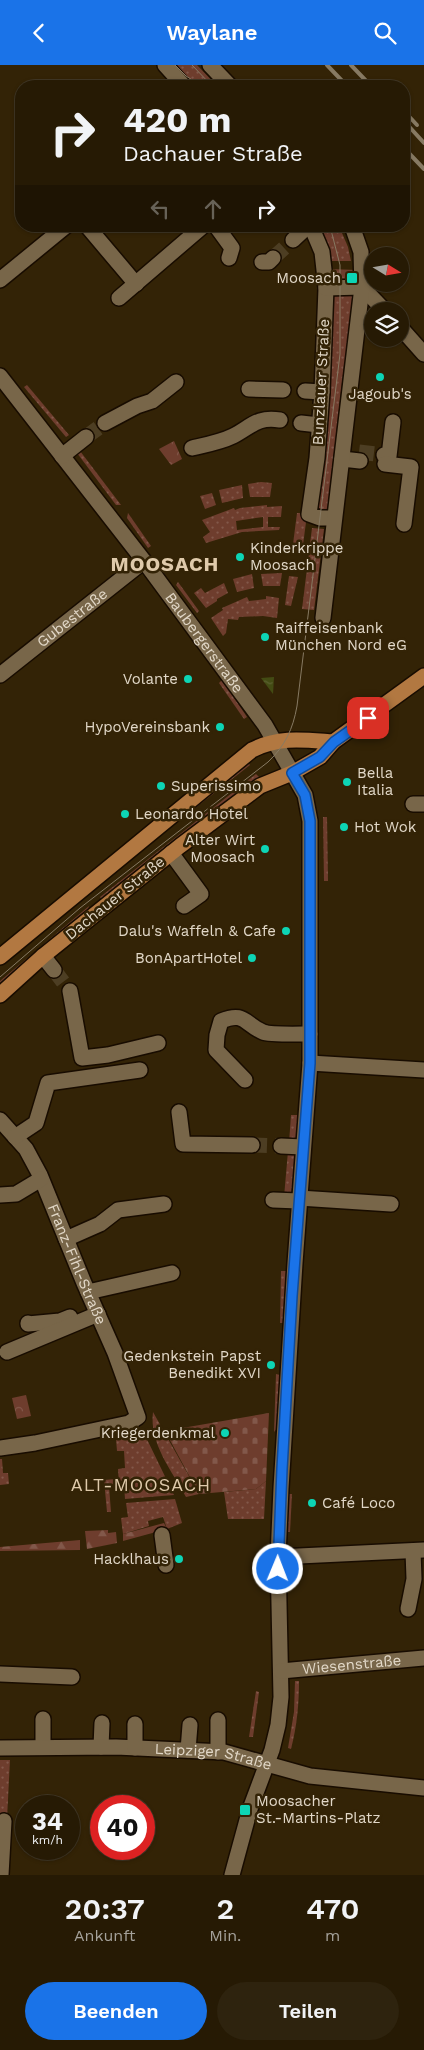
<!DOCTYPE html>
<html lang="de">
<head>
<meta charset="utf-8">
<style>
  body { margin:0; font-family:"Work Sans",sans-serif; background:#2e230e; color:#f1f3f6; height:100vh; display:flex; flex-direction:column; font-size:19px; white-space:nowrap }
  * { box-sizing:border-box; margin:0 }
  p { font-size:16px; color:#a4a19a }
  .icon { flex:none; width:28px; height:28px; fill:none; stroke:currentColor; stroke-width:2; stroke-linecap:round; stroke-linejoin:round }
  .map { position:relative; height:1810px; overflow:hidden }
  .details { display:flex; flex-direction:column; background:#261a04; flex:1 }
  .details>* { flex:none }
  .banner { position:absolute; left:15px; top:15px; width:395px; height:152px; border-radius:20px; box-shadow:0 1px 4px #0004,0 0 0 1px #423826; background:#261a04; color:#f1f3f6; overflow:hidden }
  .needle { width:32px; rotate:101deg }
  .fabs { position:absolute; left:364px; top:182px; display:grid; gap:10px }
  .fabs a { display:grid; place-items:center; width:45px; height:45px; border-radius:50%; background:#261a04; box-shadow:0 1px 4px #0004,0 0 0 1px #423826; font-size:25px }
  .speed { position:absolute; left:15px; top:1730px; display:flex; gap:10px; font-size:25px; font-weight:700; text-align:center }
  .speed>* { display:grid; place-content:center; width:65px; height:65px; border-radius:50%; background:#261a04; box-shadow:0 1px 4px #0004,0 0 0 1px #423826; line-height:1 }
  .speed small { font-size:12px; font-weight:400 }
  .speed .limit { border:8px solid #d22; background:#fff; color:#111 }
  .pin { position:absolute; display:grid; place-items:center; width:42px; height:42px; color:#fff; margin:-21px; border-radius:10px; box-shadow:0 2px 8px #0006 }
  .me { position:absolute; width:55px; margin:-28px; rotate:1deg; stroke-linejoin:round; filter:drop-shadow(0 0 4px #0008) }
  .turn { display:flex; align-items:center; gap:18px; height:105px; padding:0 25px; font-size:22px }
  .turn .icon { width:65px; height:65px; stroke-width:2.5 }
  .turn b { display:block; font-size:35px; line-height:42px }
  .lanes { display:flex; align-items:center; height:48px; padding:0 25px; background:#0003; justify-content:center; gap:25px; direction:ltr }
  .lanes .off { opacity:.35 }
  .eta { display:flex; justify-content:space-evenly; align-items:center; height:85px; text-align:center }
  .eta b { font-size:30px; font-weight:600; line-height:35px }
  .cta { display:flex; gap:10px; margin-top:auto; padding:10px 25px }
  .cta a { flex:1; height:58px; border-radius:30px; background:#1a73e8; color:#fff; font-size:20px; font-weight:600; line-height:58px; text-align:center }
  .cta a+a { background:#2e230e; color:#f1f3f6 }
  header { display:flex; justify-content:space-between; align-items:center; height:65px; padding:0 25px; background:#1a73e8; color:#fff; font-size:22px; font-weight:600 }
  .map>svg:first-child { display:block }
  .grass { fill:url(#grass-dots); fill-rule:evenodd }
  .forest { fill:url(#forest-firs) }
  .cemetery { fill:url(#cemetery-stones) }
  .park { fill:url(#park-crowns) }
  .water { fill:url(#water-ripples) }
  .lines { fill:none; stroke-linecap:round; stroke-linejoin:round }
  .minor-tunnel { stroke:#4d3e23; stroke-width:15; stroke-dasharray:15 8; stroke-linecap:butt }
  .minor-casing { stroke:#180c00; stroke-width:18 }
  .major-casing { stroke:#180c00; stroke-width:18 }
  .minor { stroke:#786649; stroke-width:15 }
  .major { stroke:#b27841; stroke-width:15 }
  .tram { stroke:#877a63; stroke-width:1 }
  .rail { stroke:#877a63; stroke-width:4 }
  .route-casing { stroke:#114b97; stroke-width:12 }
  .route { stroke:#1a73e8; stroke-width:9 }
  .poi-dot { fill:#0dd5b5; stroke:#332306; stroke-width:2 }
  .labels { text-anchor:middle; stroke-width:5; stroke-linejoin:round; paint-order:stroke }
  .poi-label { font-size:15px; fill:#e2d8c8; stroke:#332306; text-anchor:end }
  .street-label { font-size:15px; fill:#e2d8c8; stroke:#332306 }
  .quarter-label { font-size:18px; letter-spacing:1px; fill:#dfcaab; stroke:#332306 }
  .district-label { font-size:20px; font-weight:bold; letter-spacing:1px; fill:#dfcaab; stroke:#332306 }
</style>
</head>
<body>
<header><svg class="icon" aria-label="back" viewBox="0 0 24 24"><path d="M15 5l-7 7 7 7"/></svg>Waylane<svg class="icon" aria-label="search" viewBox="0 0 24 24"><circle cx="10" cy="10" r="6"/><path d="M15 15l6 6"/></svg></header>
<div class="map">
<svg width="424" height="1810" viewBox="0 0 424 1810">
  <defs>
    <pattern id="grass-dots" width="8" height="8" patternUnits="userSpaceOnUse" patternTransform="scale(1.25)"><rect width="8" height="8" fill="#6e3d2d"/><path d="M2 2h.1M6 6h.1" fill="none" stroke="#82584a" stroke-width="1.8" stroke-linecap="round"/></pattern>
    <pattern id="forest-firs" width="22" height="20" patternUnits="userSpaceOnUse" patternTransform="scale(1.25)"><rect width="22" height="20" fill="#6e3d2d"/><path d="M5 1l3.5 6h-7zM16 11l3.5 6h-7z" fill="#82584a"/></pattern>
    <pattern id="cemetery-stones" width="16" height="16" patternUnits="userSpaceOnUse" patternTransform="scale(1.25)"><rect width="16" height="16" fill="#6e3d2d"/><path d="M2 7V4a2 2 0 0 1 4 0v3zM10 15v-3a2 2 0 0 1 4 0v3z" fill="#82584a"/></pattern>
    <pattern id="park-crowns" width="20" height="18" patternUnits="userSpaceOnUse" patternTransform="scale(1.25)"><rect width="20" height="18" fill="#6e3d2d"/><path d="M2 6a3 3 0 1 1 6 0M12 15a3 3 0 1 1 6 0" fill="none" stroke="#82584a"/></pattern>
    <pattern id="water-ripples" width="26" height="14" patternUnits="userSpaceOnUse" patternTransform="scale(1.25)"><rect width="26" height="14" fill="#434b13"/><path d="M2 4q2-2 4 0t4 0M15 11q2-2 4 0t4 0" fill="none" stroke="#5e6434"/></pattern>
  </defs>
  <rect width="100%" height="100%" fill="#332306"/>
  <!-- grass -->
  <g class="grass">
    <polygon points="170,0 197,0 217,21 190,21"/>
    <polygon points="316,161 339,161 348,182 351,196 328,196"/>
    <polygon points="329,204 357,205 348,215 331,214"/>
    <polygon points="348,229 355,233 349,300 344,300 328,439 332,440 325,447 317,444 315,441 331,236 335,231"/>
    <polygon points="27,320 69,370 66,372 24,322"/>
    <polygon points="77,382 121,440 116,440 74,384"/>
    <polygon points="261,417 272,418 270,432 250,432 248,419"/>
    <polygon points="242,420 243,433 222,438 219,425"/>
    <polygon points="212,428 216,440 205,444 200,431"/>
    <path d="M267 440V442L282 441 281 452H268V462H280L279 465 242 467 206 478 203 472 210 467 202 455 234 443 235 445 240 443ZM263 452V462L237 465 236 456Z"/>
    <polygon points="128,448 151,481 148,483 127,453"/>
    <polygon points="297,448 304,448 306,457 302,488 292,487"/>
    <polygon points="312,463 324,464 314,545 302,544"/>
    <polygon points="282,508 280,521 263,521 261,509"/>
    <polygon points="252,509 254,523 237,527 233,514"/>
    <polygon points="289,511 298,512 291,541 285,540"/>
    <polygon points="178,517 199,546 197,548 176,520"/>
    <polygon points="224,518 228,528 217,534 217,536 206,543 194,528 201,523 205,528"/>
    <polygon points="266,531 279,533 277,553 263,551 239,552 238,555 228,554 226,568 223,571 211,553 223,545 222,543 247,532 249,536 266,534"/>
    <polygon points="222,615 247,652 244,654 219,618"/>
    <polygon points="247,696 250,700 87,828"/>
    <polygon points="256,709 259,712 101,834 100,832"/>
    <polygon points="323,752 327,752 328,816 324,816"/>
    <polygon points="89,841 88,844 0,918 0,916"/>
    <polygon points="291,1050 299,1050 297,1079 289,1078"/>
    <polygon points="288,1086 295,1086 291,1133 284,1132"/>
    <polygon points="281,1206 286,1206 283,1258 280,1258"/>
    <polygon points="276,1309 280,1310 278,1362 274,1367"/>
    <path d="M153 1347 199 1429 186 1432C172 1406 149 1378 153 1347Z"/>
    <polygon points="142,1364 174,1430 125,1434 124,1420 119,1420 118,1404 125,1403 124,1386 117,1386 116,1374"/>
    <polygon points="0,1394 2,1394 3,1408 8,1408 9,1419 0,1420"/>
    <polygon points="115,1414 115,1421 109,1421 111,1447 107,1447 104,1415"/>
    <polygon points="266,1416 264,1454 228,1454 224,1427 256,1424"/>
    <polygon points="287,1429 292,1429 290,1467 286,1467"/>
    <polygon points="175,1434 182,1458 167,1464 163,1452 148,1456 149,1461 123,1469 121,1453 128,1452 126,1438"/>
    <path d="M295 1616H299C299 1639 297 1661 291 1684L288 1683 294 1647Z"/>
    <polygon points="256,1626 259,1627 253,1672 249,1672"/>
    <polygon points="0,1695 10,1695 7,1754 0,1754"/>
  </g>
  <!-- forest -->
  <g class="forest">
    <polygon points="164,1458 167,1464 123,1476 123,1469"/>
    <polygon points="108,1465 108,1468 116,1467 117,1478 87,1484 85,1466"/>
    <polygon points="80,1475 80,1485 0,1486 0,1482"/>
  </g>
  <!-- cemetery -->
  <polygon class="cemetery" points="269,1348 266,1416 256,1424 199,1429 165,1366"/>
  <!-- park -->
  <g class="park">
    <polygon points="174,376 182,394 171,400 159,384"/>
    <polygon points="26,1330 31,1351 17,1354 12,1333"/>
  </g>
  <!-- water -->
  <polygon class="water" points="274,612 273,629 261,613"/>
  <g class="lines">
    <!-- minor-tunnel -->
    <g class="minor-tunnel">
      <polyline points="273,193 293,175"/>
      <polyline points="86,372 105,358"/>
      <polyline points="359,387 384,390"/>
      <polyline points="54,905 70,926"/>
      <polyline points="252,1080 281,1081"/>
    </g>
    <defs>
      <g id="minor">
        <polyline points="165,0 184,21"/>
        <polyline points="210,0 230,21"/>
        <polyline points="87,161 136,219"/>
        <polyline points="216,161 232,183 229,193"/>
        <polyline points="311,161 322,187 326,223 322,327 317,393 309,449 320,453 334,453"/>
        <polyline points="293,175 308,161"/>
        <polyline points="262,197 269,197 273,193"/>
        <polyline points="0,215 66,161"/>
        <polyline points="326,223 362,222 385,246"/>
        <polyline points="119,233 203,161"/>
        <polyline points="400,262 424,289"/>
        <path id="s1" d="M0 311 144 496 265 660 305 730 310 756V998L295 1198 281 1423 278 1492 281 1632 278 1660 272 1685 250 1744 232 1810"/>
        <polyline points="249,324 283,325"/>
        <polyline points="305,326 322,327"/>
        <polyline points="105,358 137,341 152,336 176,317"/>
        <polyline points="301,358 319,360"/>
        <path d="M192 383C205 380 221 377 233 371 251 362 257 351 280 355"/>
        <polyline points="384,390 389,391 393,357"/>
        <polyline points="62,391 86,372"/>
        <polyline points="342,394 360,396"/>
        <polyline points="385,399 411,402 404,459"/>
        <polyline points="323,553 362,222 361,187 352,161"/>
        <path id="s2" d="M0 610 144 496"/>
        <polyline points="413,739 424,739"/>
        <polyline points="171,788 201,829 184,841"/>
        <polyline points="43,891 54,905"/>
        <polyline points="70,926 82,993 108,990 158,978"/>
        <polyline points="310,998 424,1005"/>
        <path d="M245 1015 216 985 217 970 221 956C245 946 244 959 263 967 270 970 300 969 310 969"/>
        <polyline points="179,1047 183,1079 252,1080"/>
        <path id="s3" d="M0 1055 26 1084 40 1110 84 1218 115 1288 138 1352 129 1358 35 1378 0 1383"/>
        <polyline points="15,1072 36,1058 48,1018 140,1005"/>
        <polyline points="281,1081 303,1082"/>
        <polyline points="0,1130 16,1129 41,1114"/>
        <polyline points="299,1133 391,1139"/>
        <polyline points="273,1135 299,1136"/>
        <polyline points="66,1174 100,1159 118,1145 164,1139"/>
        <polyline points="88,1227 172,1208"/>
        <polyline points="28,1258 28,1259 60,1256 70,1252"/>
        <polyline points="7,1287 98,1249"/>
        <polyline points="162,1470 166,1500"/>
        <polyline points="278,1492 424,1485"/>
        <polyline points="408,1544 414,1514 413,1486"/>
        <path id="s4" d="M281 1606 424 1593"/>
        <polyline points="0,1609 72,1612"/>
        <polyline points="43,1682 43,1654"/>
        <polyline points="101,1682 102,1658"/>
        <path id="s5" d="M0 1683 116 1682 224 1687 310 1711 424 1723"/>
        <polyline points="135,1683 135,1659"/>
        <polyline points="188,1685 190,1660"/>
        <polyline points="218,1687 218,1655"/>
        <polyline points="1,1810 4,1756"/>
      </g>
      <g id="major">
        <path d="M0 892 252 685C279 671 305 675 333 677"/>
        <polyline points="0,930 43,891 180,781 260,721 292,708 320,692 333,677 424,611"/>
      </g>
    </defs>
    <!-- minor casing -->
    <use href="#minor" class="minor-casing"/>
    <!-- major casing -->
    <use href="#major" class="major-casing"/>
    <!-- minor -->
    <use href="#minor" class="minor"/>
    <!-- major -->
    <use href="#major" class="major"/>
    <!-- tram -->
    <g class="tram">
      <polyline points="175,0 186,11 202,21"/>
      <polyline points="192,0 212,21"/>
      <path d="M0 912 80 843 268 697C285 681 293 664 297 641L340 289V200L330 161"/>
    </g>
    <!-- rail -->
    <g class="rail">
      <polyline points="327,0 347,21"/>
      <polyline points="351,0 371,21"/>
      <polyline points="404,46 417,60"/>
      <polyline points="404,56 424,78"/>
      <polyline points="404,83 424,104"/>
    </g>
  </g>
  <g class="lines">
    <defs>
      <polyline id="route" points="278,1504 282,1404 292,1231 310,998 310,756 305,730 292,708 320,692 334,677 368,653"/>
    </defs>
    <!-- route casing -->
    <use href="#route" class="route-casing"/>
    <!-- route -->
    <use href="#route" class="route"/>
  </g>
  <!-- markers -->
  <g class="poi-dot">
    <rect x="346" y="207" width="12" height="12" rx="2.5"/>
    <circle cx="380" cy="312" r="5"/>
    <circle cx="240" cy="492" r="5"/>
    <circle cx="265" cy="572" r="5"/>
    <circle cx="188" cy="614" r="5"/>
    <circle cx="220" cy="662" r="5"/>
    <circle cx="347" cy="717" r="5"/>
    <circle cx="161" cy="721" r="5"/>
    <circle cx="125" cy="749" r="5"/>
    <circle cx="344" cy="762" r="5"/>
    <circle cx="265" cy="784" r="5"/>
    <circle cx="286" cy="866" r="5"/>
    <circle cx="252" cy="893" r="5"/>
    <circle cx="271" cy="1300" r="5"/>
    <circle cx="225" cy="1368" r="5"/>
    <circle cx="312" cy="1438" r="5"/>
    <circle cx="179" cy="1494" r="5"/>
    <rect x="239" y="1739" width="12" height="12" rx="2.5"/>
  </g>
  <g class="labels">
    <!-- poi labels -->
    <g class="poi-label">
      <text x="341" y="218">Moosach</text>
      <text x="380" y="334" text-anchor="middle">Jagoub's</text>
      <text x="250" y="488" text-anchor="start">Kinderkrippe<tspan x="250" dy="17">Moosach</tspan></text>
      <text x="275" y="568" text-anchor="start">Raiffeisenbank<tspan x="275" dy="17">München Nord eG</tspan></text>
      <text x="178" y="619">Volante</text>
      <text x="210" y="667">HypoVereinsbank</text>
      <text x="357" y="713" text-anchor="start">Bella<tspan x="357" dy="17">Italia</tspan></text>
      <text x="171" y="726" text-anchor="start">Superissimo</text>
      <text x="135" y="754" text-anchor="start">Leonardo Hotel</text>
      <text x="354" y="767" text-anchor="start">Hot Wok</text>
      <text x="255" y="780">Alter Wirt<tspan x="255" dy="17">Moosach</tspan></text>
      <text x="276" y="871">Dalu's Waffeln &amp; Cafe</text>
      <text x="242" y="898">BonApartHotel</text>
      <text x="261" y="1296">Gedenkstein Papst<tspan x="261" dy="17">Benedikt XVI</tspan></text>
      <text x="215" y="1373">Kriegerdenkmal</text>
      <text x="322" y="1443" text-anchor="start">Café Loco</text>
      <text x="169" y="1499">Hacklhaus</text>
      <text x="256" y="1741" text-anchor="start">Moosacher<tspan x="256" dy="17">St.-Martins-Platz</tspan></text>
    </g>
    <!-- street labels -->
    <g class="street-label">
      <text transform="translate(321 317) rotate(-87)" y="5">Bunzlauer Straße</text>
      <text dy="5" stroke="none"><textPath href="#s2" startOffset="92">Gubestraße</textPath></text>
      <text dy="5" stroke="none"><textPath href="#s1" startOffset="336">Baubergerstraße</textPath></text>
      <text transform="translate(115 833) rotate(-39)" y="5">Dachauer Straße</text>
      <text dy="5" stroke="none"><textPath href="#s3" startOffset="165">Franz-Fihl-Straße</textPath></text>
      <text dy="5" stroke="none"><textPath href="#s4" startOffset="71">Wiesenstraße</textPath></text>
      <text dy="5" stroke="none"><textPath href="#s5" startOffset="214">Leipziger Straße</textPath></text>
    </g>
    <!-- quarter labels -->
    <g class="quarter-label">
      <text x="141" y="1426">ALT-MOOSACH</text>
    </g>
    <!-- district labels -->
    <g class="district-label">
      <text x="165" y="506">MOOSACH</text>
    </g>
  </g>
</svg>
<div class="fabs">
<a><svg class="needle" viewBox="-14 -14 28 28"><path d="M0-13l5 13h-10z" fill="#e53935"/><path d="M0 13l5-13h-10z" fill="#a4a19a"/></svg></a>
<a><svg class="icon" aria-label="layers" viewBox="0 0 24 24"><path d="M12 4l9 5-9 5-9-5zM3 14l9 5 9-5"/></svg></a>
</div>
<div class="speed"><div>34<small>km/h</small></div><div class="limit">40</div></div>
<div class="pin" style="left:368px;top:653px;background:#d93025"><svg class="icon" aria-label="arrive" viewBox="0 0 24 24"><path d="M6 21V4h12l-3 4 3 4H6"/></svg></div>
<svg class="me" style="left:278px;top:1504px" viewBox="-20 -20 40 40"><circle r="17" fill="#1a73e8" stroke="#fff" stroke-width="3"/><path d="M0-11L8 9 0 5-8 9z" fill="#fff"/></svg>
<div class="banner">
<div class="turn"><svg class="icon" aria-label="right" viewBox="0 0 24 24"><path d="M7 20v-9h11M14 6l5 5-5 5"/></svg><div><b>420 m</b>Dachauer Straße</div></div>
<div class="lanes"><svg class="icon off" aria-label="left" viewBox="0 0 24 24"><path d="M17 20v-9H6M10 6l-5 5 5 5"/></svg><svg class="icon off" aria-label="ahead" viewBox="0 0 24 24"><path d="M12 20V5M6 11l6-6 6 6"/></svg><svg class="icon" aria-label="right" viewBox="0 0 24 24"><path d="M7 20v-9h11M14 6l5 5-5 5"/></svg></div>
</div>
</div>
<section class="details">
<div class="eta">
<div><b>20:37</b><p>Ankunft</p></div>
<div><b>2</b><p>Min.</p></div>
<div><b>470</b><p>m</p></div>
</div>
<div class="cta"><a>Beenden</a><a>Teilen</a></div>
</section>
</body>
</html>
